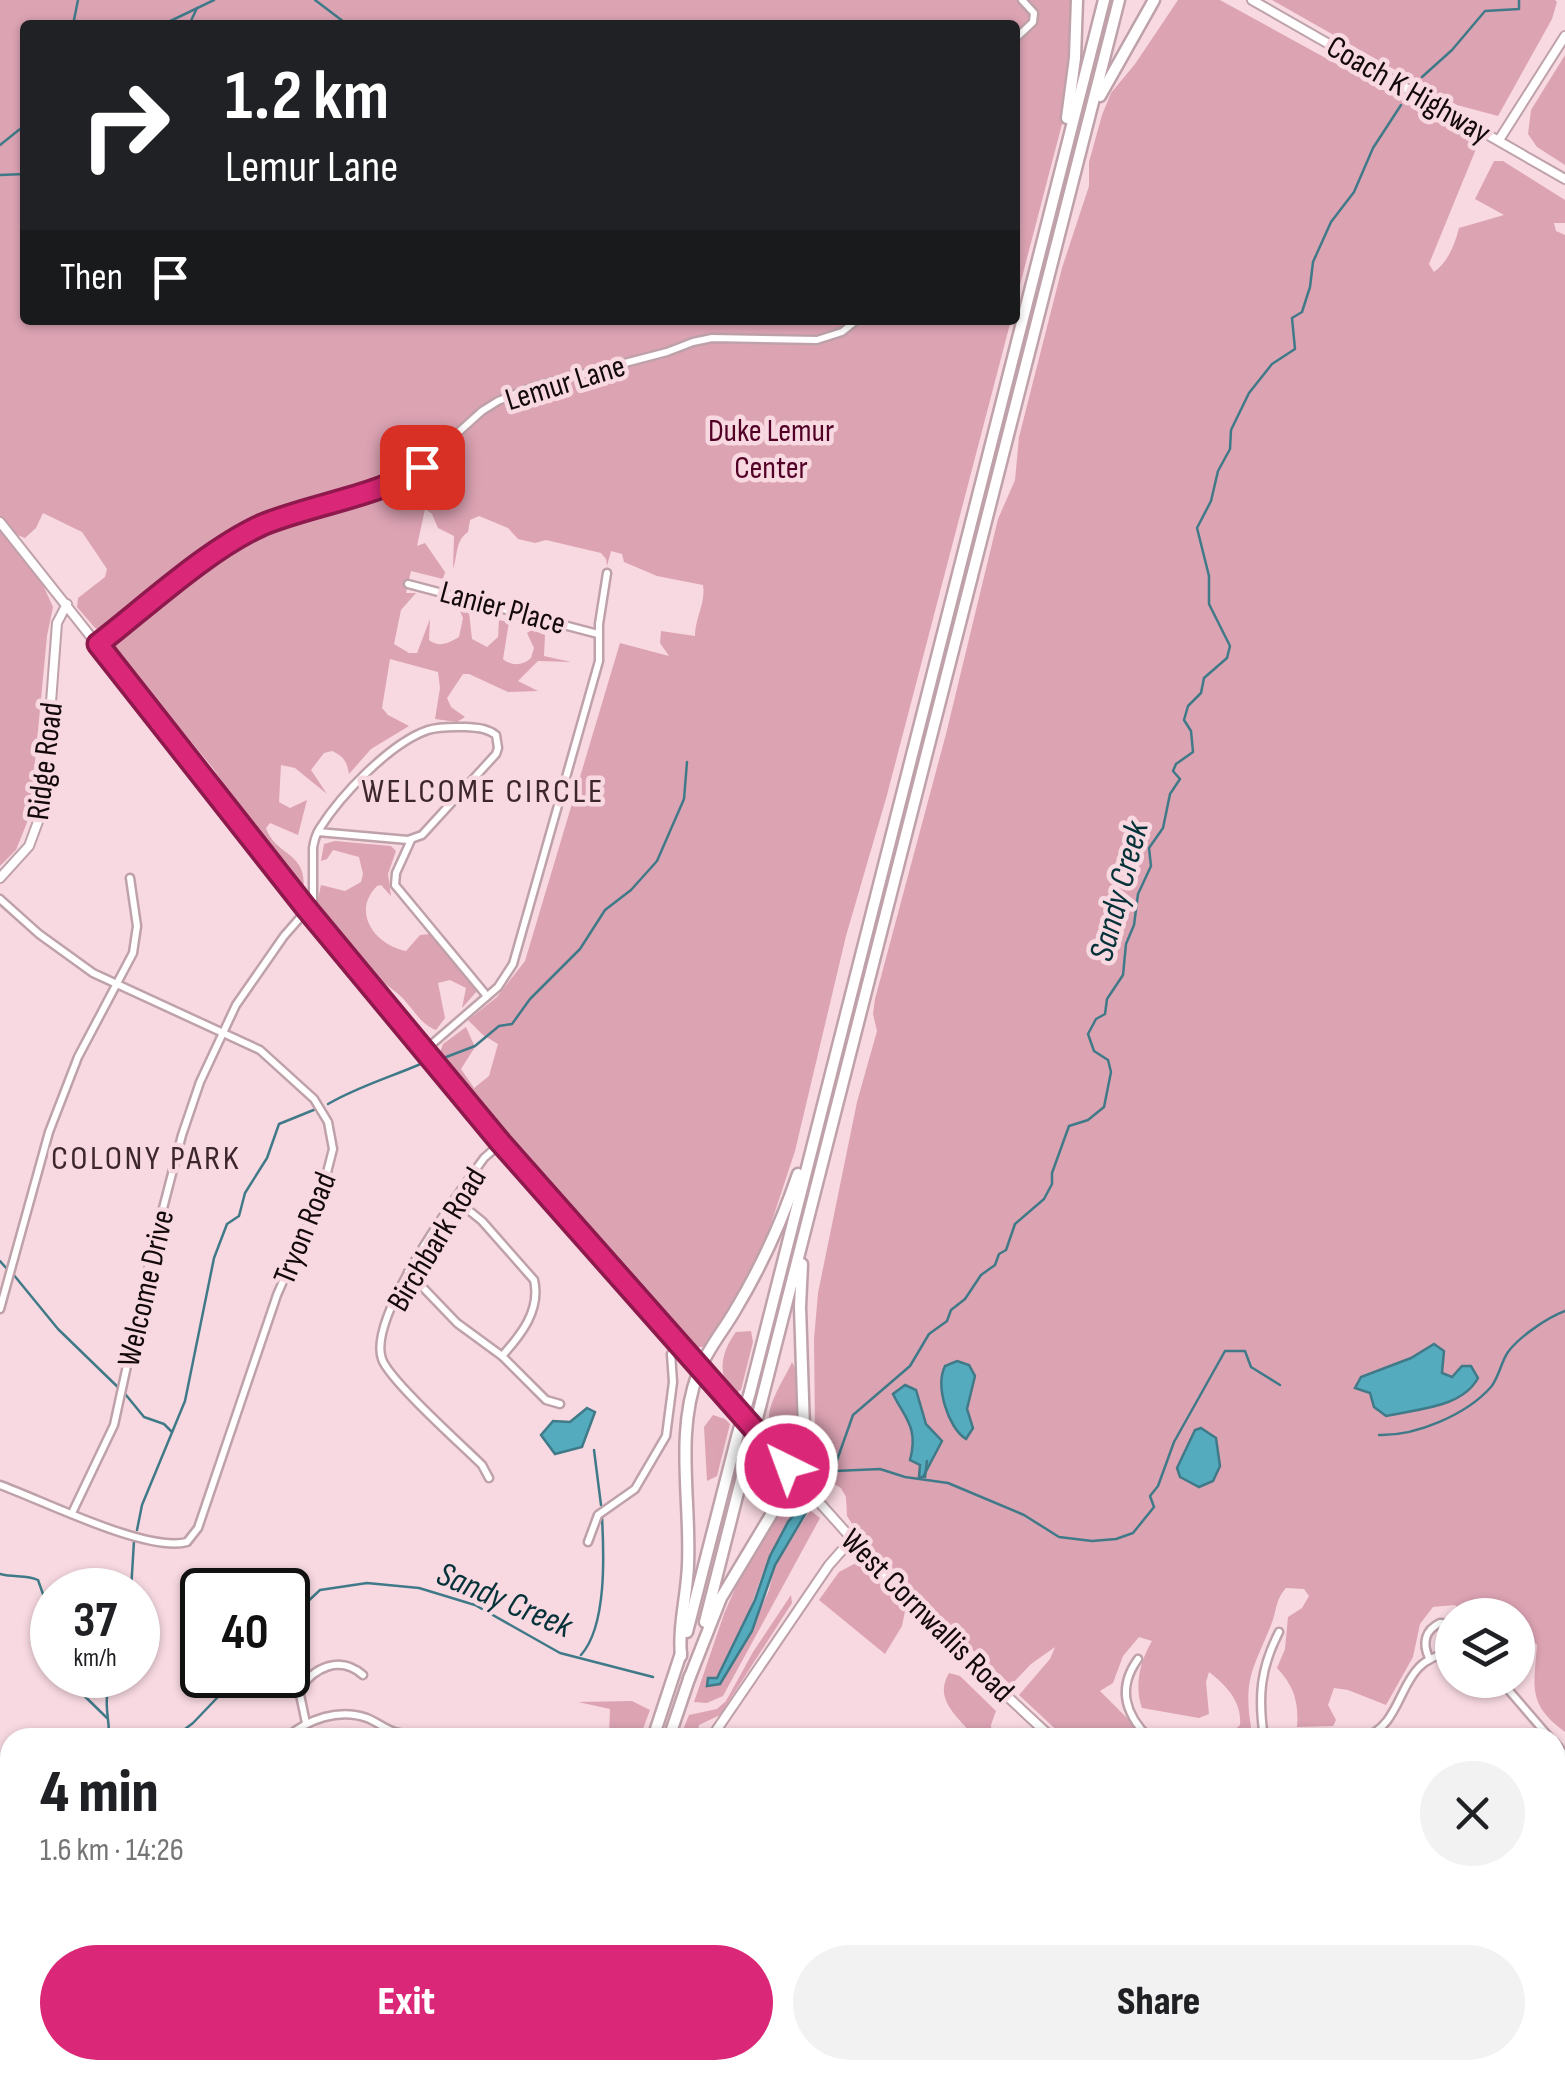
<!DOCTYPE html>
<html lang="en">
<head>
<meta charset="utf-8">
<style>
  body { margin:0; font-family:"Sofia Sans Condensed",sans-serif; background:#f2f2f2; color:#202124; height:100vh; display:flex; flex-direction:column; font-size:38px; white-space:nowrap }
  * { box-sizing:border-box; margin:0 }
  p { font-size:32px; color:#757577 }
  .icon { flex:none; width:55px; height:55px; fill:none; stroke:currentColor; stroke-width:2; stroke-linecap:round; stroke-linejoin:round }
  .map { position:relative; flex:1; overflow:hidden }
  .sheet { position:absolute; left:0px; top:1728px; width:1565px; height:352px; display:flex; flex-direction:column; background:#fff; border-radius:30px 30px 0 0; box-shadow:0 2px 8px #0004 }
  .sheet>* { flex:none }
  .hud { position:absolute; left:20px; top:20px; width:1000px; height:305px; border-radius:10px; box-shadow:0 2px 8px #0004; background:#202124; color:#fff; overflow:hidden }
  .controls { position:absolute; left:1435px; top:1598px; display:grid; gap:20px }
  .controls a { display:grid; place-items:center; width:100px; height:100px; border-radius:50%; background:#fff; box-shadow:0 2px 8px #0004; font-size:50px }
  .speed { position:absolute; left:30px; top:1568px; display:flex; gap:20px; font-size:50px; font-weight:700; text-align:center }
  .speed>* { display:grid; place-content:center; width:130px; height:130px; border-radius:50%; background:#fff; box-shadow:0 2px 8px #0004; line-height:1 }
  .speed small { font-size:25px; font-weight:400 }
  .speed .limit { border:5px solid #111; border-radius:15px; background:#fff; color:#111 }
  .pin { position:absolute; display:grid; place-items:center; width:85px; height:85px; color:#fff; margin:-42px; border-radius:20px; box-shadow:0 5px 15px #0006 }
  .me { position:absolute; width:110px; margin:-55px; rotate:318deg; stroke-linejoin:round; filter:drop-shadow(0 0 8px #0008) }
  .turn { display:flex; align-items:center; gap:35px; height:210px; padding:0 40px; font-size:45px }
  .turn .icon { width:130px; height:130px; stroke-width:2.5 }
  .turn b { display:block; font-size:70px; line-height:85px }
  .then { display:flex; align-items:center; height:95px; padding:0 40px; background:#0003; gap:20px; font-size:38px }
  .round { display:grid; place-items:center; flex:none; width:105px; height:105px; border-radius:52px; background:#f2f2f2 }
  .overview { display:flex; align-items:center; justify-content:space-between; height:170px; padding:0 40px }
  h1 { font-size:60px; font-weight:800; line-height:75px }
  .action { display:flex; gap:20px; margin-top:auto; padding:20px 40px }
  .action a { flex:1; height:115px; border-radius:60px; background:#db2777; color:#fff; font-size:40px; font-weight:800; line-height:115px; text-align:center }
  .action a+a { background:#f2f2f2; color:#202124 }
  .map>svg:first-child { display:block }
  .green { fill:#dca3b3 }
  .water { fill:#54abbd; stroke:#407a88; stroke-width:2.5 }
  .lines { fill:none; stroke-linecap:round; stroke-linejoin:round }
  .stream { stroke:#407a88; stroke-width:2.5 }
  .minor-casing { stroke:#bfa1a9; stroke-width:11 }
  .tertiary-casing { stroke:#bfa1a9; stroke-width:12 }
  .secondary-casing { stroke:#bfa1a9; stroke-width:12 }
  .motorway-casing { stroke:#bfa1a9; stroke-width:15 }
  .minor { stroke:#fff; stroke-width:6 }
  .tertiary { stroke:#fff; stroke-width:8 }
  .secondary { stroke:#fff; stroke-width:8 }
  .motorway { stroke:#fff; stroke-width:10 }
  .motorway-bridge-casing { stroke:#bfa1a9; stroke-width:15; stroke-linecap:butt }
  .motorway-bridge { stroke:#fff; stroke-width:10 }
  .route-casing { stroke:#8e194d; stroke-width:25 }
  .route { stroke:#db2777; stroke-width:18 }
  .labels { text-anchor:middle; stroke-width:9; stroke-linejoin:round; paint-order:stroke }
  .street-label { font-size:32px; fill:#13090c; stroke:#f8d9e1 }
  .park-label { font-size:32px; fill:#530027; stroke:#f8d9e1 }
  .neighbourhood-label { font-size:35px; letter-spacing:2.5px; fill:#3d262d; stroke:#f8d9e1 }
  .water-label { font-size:35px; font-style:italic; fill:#053139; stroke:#f8d9e1 }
</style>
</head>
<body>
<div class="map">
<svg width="1565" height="2079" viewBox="0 0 1565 2079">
  <rect width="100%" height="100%" fill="#f8d9e1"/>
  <!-- green -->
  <g class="green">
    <path d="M0 0H1071L1067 105 1015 304V25H25V320H1011L887 795 846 936 795 1151 763 1248 708 1346 693 1348 666 1321 481 1112 482 1106 439 1055 443 1044 466 1027 475 1047 461 1069 474 1088 489 1076 498 1044 483 1035 468 1020 497 997 525 961 620 643 669 656 660 643 661 631 695 636C695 618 706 603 703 585L657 576 624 562 622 554 611 551 607 566 606 559 601 553 546 540 535 543 518 539 508 528 479 516 470 520 468 532C455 541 458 555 453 569L454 536 438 528 432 514 425 509 417 546 425 543 445 572 443 579 411 571 406 593H416L401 610 394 644 409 653H417L430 619 429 640C440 648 448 643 459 637L463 618 460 611 466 609 469 612 472 639 487 647 498 637 499 620 509 622 503 659C511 666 523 666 531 658L534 648 527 633 532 630 545 635 544 656 571 662 538 661 518 681 538 691 508 692 469 674H463L447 698 451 707 465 717 457 722 435 719 440 688 438 672 390 659 382 708 388 715 409 726 371 749 349 774C347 761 343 756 332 751L324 753 311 770 327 794 295 768 281 765 279 802 290 808 307 800 298 835 270 823 266 828C275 856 309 852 303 891L279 864 212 767 107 640 110 636 95 628 77 607 78 598 105 577 107 569 82 532 43 513 36 528 25 538 15 534 10 542 43 585 53 607 47 636 30 815 16 850 0 866Z"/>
    <path d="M1178 0H1220L1473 139 1476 149 1429 264 1434 272C1448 262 1455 244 1459 228L1504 215 1475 199 1494 161H1503L1565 200V223H1554L1556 231 1565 235V1732C1527 1704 1534 1687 1537 1645L1528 1637 1518 1639V1615H1465L1455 1605 1433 1607 1420 1624 1413 1657 1386 1705 1348 1690 1334 1688 1328 1705 1336 1720 1333 1726 1297 1727C1299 1702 1294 1686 1277 1668L1285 1649 1288 1617 1302 1608 1309 1596 1304 1589 1286 1588C1275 1600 1277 1611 1271 1625 1254 1668 1243 1678 1251 1727L1243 1737H1227L1240 1725C1242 1702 1227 1686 1209 1672L1206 1682 1209 1714 1199 1718 1142 1708C1134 1686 1140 1661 1152 1641L1139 1637 1123 1656 1113 1683 1100 1691 1146 1737H1064L1019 1695 1050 1659 1055 1647 1031 1664 1011 1685 955 1634 860 1536 847 1516 846 1497 841 1488 818 1475 811 1457 815 1427 814 1339 818 1293 857 1102 877 1031 873 1014 875 999 946 734 998 519 1015 480 1019 437 1062 268 1089 186V162L1102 115 1111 93 1135 64Z"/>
    <polygon points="1272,0 1555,0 1557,2 1552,19 1498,116 1457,105"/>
    <polygon points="1565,55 1565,165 1537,147 1528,134 1531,110"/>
    <path d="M335 841 391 846 396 851 388 874 391 896 381 885 377 886C351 912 375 945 406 951L420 935 430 934 478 990 462 1008 466 988 450 980 438 983 445 1018 436 1030C419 1024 411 1004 397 993 367 971 339 939 316 909L321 885 345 891 361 882 363 874 359 857 333 850 327 859 321 861 324 844Z"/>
    <path d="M751 1331 753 1342 741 1390 734 1394C716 1375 721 1352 736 1332Z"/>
    <path d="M792 1362C804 1382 803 1423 790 1443 785 1438 775 1432 771 1426 762 1410 786 1377 792 1362Z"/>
    <polygon points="713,1415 725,1419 730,1424 717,1476 707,1481 704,1427"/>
    <path d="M799 1494 802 1503C790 1520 778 1539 769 1558 750 1599 743 1655 707 1686H717L740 1653 769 1590 775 1565 810 1510 820 1518 723 1696 707 1703 694 1702 724 1614 744 1568 790 1498Z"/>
    <polygon points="856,1563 870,1572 905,1611 902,1626 885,1654 819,1600 839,1572"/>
    <polygon points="791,1595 792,1603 720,1715 699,1725 697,1737 680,1737 689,1715 717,1709 726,1701 753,1652"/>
    <path d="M949 1673 960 1676 996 1711 991 1725 992 1737H974C958 1716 933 1700 949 1673Z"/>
    <polygon points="632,1701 650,1710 640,1737 609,1735 610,1709 578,1702"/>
    <polygon points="617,2070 835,2070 837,2079 612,2079"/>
    <polygon points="932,2070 1152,2070 1149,2079 931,2079"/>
  </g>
  <!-- water -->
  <g class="water">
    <path d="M1434 1344 1444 1351 1442 1373 1452 1377 1462 1366H1471L1478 1378C1462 1408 1416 1409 1386 1416L1374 1407 1370 1393 1355 1388 1361 1377 1411 1358Z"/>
    <path d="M957 1361 969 1365 975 1376 967 1409 973 1428 966 1439C948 1428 935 1386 945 1366Z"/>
    <path d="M905 1385 916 1390 926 1424 942 1441 923 1477H919L920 1465 910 1460C919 1427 904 1417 893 1394Z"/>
    <polygon points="587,1408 595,1412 582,1447 555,1454 541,1435 553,1421 570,1422"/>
    <polygon points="1201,1428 1216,1438 1220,1466 1213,1481 1199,1487 1180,1477 1177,1468 1195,1430"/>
    <polygon points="817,1486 819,1491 775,1565 752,1631 720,1684 707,1686 708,1678 717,1678 755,1600 770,1556 788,1522"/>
  </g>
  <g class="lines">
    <!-- stream -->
    <g class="stream">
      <polyline points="315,0 348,25"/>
      <polyline points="73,25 78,0"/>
      <polyline points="162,25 214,0"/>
      <polyline points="189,25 197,8"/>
      <polyline points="1422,77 1452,50 1485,11 1519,9 1519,0"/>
      <polyline points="0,145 25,125"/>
      <polyline points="0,175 25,174"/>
      <polyline points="441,1059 475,1046 499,1026 512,1024 530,999 580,949 605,910 631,890 657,861 684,799 687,762"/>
      <path d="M328 1104C359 1086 391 1077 423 1063"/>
      <polyline points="0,1261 7,1269"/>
      <polyline points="13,1274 58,1329 126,1395 144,1417 164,1424 172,1432"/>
      <path d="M1379 1435C1416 1436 1466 1415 1491 1387 1499 1377 1501 1362 1508 1352 1520 1336 1547 1318 1565 1311"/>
      <polyline points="594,1450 601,1505"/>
      <polyline points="835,1471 880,1469 905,1477 948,1483 1024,1515 1059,1537 1092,1541 1116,1539 1133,1533 1154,1507 1150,1496 1158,1486 1174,1442 1225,1351 1245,1351 1251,1367 1280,1385"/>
      <polyline points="925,1477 927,1461"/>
      <polyline points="817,1491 831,1477 853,1415 910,1366 929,1334 947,1321 951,1310 965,1299 981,1275 995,1265 999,1254 1006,1250 1015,1224 1044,1199 1052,1184 1052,1173 1069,1126 1088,1120 1104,1107 1111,1072 1108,1060 1094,1051 1088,1034 1096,1019 1105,1014 1107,999 1123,975 1126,944 1134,925 1138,894 1151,866 1149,848 1163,828 1170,794 1180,779 1173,771 1176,764 1193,752 1191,731 1184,720 1188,706 1201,693 1204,678 1227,658 1230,646 1209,604 1209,576 1197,528 1211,501 1218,471 1230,449 1231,430 1249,393 1272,364 1295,349 1292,318 1302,312 1310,287 1313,262 1331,222 1354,192 1373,148 1401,105"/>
      <polyline points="137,1530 142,1505 185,1401 214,1258 227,1224 239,1216 245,1193 267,1158 279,1124 316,1109"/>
      <path d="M0 1574C14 1578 26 1574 38 1580L43 1594 52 1601"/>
      <polyline points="131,1590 134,1541"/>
      <polyline points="138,1614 140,1623 138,1640"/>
      <polyline points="288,1620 320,1590 367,1583 419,1588 475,1605 560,1653 653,1677"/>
      <path d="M581 1655C607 1626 604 1554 602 1517"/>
      <polyline points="63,1675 107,1718"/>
      <path d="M109 1738C110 1713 98 1692 120 1675"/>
      <polyline points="173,1738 193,1723 239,1675"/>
      <polyline points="0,1875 10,1862"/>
      <polyline points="0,2034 10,2033"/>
      <polyline points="294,2070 313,2070"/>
      <polyline points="318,2070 333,2079"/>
      <polyline points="766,2079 775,2079"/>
    </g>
    <defs>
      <g id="minor">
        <polyline points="1015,39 1033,22 1034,13 1022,0"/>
        <polyline points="408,584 598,634"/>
        <polyline points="98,643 240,536 284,516 410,476 482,411 498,401 533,387 667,352 693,342 712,338 817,340 842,332 857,320"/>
        <polyline points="411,840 396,873 395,885 487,996"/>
        <path d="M0 899 39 934 93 973 260 1050 314 1099 328 1122 333 1149 322 1192 277 1295 198 1528 187 1542C147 1553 42 1500 0 1485"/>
        <polyline points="425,1050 498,987 513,964 599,661 599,624 607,573"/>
        <path d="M456 1200 482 1221 534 1280C541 1310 521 1335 502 1356"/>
        <polyline points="408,1272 457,1323 502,1356 546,1400 560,1404"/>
        <polyline points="0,1309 49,1132 78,1057 133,953 137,926 130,878"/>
        <path d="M489 1478 482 1465C463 1446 389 1380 382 1359 367 1317 458 1194 484 1158L501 1143"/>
        <path d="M72 1513 114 1425 153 1247 182 1135 200 1082 236 1005 284 936 313 903V848C314 841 316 834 320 828 341 795 390 743 428 730 440 726 454 727 467 727 478 728 487 728 496 735L498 748 496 754 422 835 408 840 318 832"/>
        <polyline points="588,1542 598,1515 635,1489 666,1436 673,1382 671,1354 678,1346"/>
        <path d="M1429 1658C1422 1643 1425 1630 1440 1623L1452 1624"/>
        <path d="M1138 1659C1117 1688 1125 1714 1149 1738"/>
        <polyline points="1500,1680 1550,1738"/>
        <path d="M306 1723 299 1690C314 1667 340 1655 363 1675"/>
        <path d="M286 1738C308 1719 339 1708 367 1718 377 1722 385 1729 395 1732 414 1737 432 1731 450 1738"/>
        <path d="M1264 1738C1258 1697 1260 1669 1279 1632"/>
        <path d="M1363 1738C1410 1722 1394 1658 1452 1653"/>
        <polyline points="1555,1743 1565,1755"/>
        <polyline points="1555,1965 1565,1943"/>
        <polyline points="267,2070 293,2079"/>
        <polyline points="4,2079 12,2070"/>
        <polyline points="199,2079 205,2070"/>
        <polyline points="422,2079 429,2070"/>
        <polyline points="1156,2079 1159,2070"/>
        <polyline points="1359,2079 1365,2070"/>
        <polyline points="1519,2079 1522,2070"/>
      </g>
      <g id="tertiary">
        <polyline points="0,522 306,908 544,1194 919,1614 1052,1738"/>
        <polyline points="0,878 29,846 43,808 57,623 67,604"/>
        <polyline points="711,1738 829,1565 852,1539"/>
        <polyline points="1417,2070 1430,2079"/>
        <polyline points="503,2079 509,2070"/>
      </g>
      <g id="secondary">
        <polyline points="1252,0 1565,179"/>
        <polyline points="1499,140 1565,36"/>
      </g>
      <g id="motorway">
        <polyline points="1100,96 1154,0"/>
        <polyline points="1067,118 1075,58 1077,0"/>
        <polyline points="750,1392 1104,0"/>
        <polyline points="761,1403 1119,0"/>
        <polyline points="705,1622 748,1453"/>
        <polyline points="687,1632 737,1437"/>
        <path d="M681 1656C678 1626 687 1595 688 1565 691 1502 675 1433 698 1373 707 1349 725 1329 737 1307 762 1265 782 1221 798 1174"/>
        <polyline points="689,1679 721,1598 798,1470 804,1429 800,1307 802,1264"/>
        <polyline points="653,1738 681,1653"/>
        <polyline points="669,1738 690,1676"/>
        <polyline points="458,2079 464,2070"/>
        <polyline points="476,2079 482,2070"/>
      </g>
    </defs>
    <!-- minor casing -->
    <use href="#minor" class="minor-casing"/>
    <!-- tertiary casing -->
    <use href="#tertiary" class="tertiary-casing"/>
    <!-- secondary casing -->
    <use href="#secondary" class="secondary-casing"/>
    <!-- motorway casing -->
    <use href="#motorway" class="motorway-casing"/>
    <!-- minor -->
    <use href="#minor" class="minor"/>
    <!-- tertiary -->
    <use href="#tertiary" class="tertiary"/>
    <!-- secondary -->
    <use href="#secondary" class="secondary"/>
    <!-- motorway -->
    <use href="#motorway" class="motorway"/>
    <defs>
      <g id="motorway-bridge">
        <polyline points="737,1437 750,1392"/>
        <polyline points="748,1453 761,1403"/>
      </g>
    </defs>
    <!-- motorway-bridge casing -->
    <use href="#motorway-bridge" class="motorway-bridge-casing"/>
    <!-- motorway-bridge -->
    <use href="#motorway-bridge" class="motorway-bridge"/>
  </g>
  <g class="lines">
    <defs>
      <path id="route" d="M422 467C384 495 309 505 262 525 207 550 147 606 98 644L306 908 501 1143 787 1466"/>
    </defs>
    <!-- route casing -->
    <use href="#route" class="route-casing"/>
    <!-- route -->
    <use href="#route" class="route"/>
  </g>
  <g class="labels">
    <!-- street labels -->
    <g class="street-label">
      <text transform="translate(1409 89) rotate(30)" y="11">Coach K Highway</text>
      <text transform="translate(565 382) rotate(-17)" y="11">Lemur Lane</text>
      <text transform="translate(503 607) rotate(15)" y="11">Lanier Place</text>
      <text transform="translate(44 761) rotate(-83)" y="11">Ridge Road</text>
      <text transform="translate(304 1228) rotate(-68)" y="11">Tryon Road</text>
      <text transform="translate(436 1239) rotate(-59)" y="11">Birchbark Road</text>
      <text transform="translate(145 1288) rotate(-77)" y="11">Welcome Drive</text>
      <text transform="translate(928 1615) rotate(45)" y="11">West Cornwallis Road</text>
    </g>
    <!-- park labels -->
    <g class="park-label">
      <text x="771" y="441">Duke Lemur<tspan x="771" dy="37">Center</tspan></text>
    </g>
    <!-- neighbourhood labels -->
    <g class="neighbourhood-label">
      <text x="483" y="802">WELCOME CIRCLE</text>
      <text x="146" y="1169">COLONY PARK</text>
    </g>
    <!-- water labels -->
    <g class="water-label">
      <text transform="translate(1118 891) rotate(-75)" y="12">Sandy Creek</text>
      <text transform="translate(505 1599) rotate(23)" y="12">Sandy Creek</text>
    </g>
  </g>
</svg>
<div class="controls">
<a><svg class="icon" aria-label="layers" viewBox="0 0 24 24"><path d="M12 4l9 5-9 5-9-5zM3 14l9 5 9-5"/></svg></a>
</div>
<div class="speed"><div>37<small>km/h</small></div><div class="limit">40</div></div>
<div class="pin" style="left:422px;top:467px;background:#d93025"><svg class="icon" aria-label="arrive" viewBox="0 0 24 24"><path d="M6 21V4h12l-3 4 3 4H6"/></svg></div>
<svg class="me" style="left:787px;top:1466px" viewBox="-20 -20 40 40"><circle r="17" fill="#db2777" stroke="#fff" stroke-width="3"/><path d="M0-11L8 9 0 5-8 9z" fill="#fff"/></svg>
<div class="hud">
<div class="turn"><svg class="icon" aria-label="right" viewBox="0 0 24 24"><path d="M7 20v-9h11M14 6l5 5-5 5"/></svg><div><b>1.2 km</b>Lemur Lane</div></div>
<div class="then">Then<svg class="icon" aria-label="arrive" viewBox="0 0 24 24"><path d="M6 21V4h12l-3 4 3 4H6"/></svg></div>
</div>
<section class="sheet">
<div class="overview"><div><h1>4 min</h1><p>1.6 km · 14:26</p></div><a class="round"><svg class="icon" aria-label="close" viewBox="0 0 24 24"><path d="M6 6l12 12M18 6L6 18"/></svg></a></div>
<div class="action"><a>Exit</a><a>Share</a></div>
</section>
</div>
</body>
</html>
